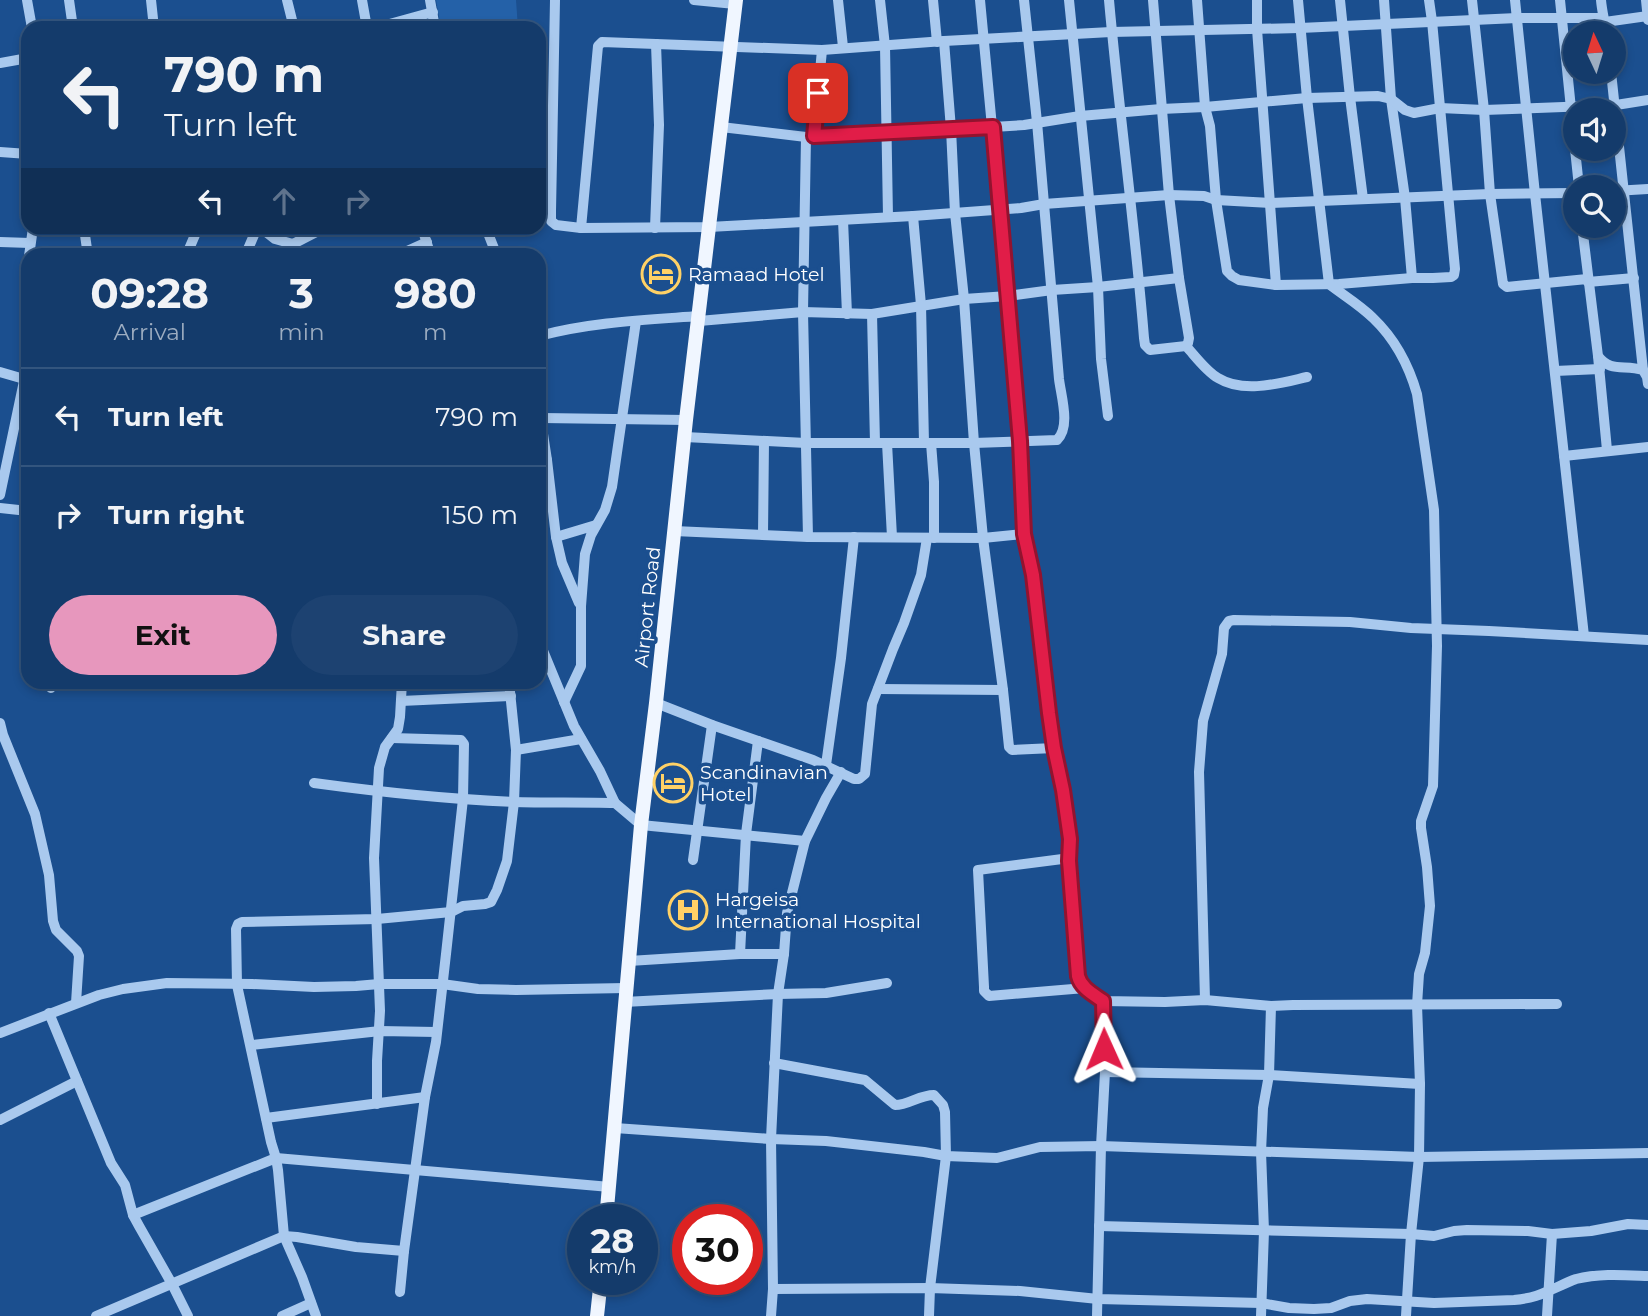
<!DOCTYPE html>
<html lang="en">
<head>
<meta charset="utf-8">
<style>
  body { margin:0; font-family:Montserrat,sans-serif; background:#1d4271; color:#f1f3f6; height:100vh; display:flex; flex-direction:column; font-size:26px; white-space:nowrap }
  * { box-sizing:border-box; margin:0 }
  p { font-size:23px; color:#9dadc1 }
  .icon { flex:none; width:38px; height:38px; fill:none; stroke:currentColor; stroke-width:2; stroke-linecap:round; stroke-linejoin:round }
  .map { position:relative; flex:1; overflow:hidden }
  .side { position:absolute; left:21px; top:248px; width:525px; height:441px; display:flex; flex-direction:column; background:#143b6b; border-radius:21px; box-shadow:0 4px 10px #0003,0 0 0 2px #33557e }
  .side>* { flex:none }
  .guide { position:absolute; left:21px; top:21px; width:525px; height:214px; border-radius:21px; box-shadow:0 4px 10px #0003,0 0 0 2px #33557e; background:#143b6b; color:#f1f3f6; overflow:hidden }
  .needle { width:46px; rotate:356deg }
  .controls { position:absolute; left:1563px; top:21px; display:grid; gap:14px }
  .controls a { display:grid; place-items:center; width:63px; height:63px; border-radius:50%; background:#143b6b; box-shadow:0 4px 10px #0003,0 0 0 2px #33557e; font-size:35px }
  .speed { position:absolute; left:567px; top:1204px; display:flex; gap:14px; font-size:35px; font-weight:700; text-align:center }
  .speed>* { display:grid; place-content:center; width:91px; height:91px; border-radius:50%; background:#143b6b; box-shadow:0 4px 10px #0003,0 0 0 2px #33557e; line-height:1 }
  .speed small { font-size:18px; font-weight:400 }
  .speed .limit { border:10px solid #d22; background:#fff; color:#111 }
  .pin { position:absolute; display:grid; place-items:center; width:60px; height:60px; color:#fff; margin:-30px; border-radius:14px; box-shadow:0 4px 10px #0006 }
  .me { position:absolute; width:77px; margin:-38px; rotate:359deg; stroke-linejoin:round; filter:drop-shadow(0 0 5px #0008) }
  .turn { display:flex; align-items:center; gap:24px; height:147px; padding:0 28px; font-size:32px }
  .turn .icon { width:91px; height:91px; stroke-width:2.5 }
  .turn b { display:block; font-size:49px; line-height:60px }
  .lanes { display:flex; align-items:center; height:66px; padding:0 28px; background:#0003; justify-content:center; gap:35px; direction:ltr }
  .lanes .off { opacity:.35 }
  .eta { display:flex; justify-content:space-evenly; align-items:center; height:119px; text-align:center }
  .eta b { font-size:42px; font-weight:700; line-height:49px }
  .button { display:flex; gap:14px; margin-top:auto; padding:14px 28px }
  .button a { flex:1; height:80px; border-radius:42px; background:#e797bd; color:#111; font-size:28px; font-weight:700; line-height:80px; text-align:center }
  .button a+a { background:#1d4271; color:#f1f3f6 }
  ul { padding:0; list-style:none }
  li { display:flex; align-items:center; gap:21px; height:98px; padding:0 28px; border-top:2px solid #33557e }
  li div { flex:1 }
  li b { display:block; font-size:26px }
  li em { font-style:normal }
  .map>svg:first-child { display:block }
  .green { fill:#2461a8 }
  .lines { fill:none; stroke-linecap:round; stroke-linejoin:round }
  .minor { stroke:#a9c9ee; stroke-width:10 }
  .major { stroke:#f0f6ff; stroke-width:14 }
  .route-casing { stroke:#92132f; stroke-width:18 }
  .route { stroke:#e11d48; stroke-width:12 }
  .labels { text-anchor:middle; stroke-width:7; stroke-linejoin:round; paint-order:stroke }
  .poi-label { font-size:19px; fill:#fff; stroke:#1b4f8f; text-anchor:start }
  .street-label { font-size:19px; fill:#fff; stroke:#1b4f8f }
</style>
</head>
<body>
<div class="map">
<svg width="1648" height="1316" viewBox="0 0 1648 1316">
  <rect width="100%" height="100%" fill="#1b4f8f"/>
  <!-- green -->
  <polygon class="green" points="436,0 516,0 518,28 441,28"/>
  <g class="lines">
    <!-- minor -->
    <g class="minor">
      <polyline points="27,0 32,28"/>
      <polyline points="69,0 73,28"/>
      <polyline points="151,0 154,28"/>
      <polyline points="287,0 294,28"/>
      <polyline points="362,0 367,28"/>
      <polyline points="430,0 435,28"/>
      <polyline points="555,0 551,211 551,221 556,225 581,228 709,227 913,216 1021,208 1044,204 1169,195 1204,196 1216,200 1271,203 1490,194 1575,193"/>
      <polyline points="694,0 735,4"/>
      <polyline points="838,0 843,47"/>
      <polyline points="880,0 885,46 888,217"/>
      <polyline points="933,0 937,42"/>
      <polyline points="980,0 1008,296 1020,441 1024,534 1033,575 1049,713 1054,748 1063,790 1070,839 1069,861 1078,976 1080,983 1085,988 1103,1001 1165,1002 1205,1000 1271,1006 1293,1005 1557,1004"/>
      <polyline points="1069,0 1098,287 1101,359 1108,416"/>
      <path d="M1109 0C1119 113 1135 225 1144 338L1145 345 1150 350 1186 346"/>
      <polyline points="1153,0 1169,195 1179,278 1189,338 1188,343 1186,346"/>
      <polyline points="1197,0 1205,107 1210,126 1216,200 1227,271 1232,276 1239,280 1276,285 1339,284 1412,278 1433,278 1451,277 1454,275 1455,269 1432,21 1429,0"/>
      <polyline points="1257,0 1257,29 1276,285"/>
      <path d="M1298 0 1307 98 1329 284C1343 295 1360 305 1373 318 1394 338 1409 366 1417 394L1434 510 1437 646 1433 786 1421 821V828L1427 867 1430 906 1425 953 1419 974 1417 1005 1420 1084 1419 1157 1411 1234 1406 1316"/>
      <polyline points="1340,0 1350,97 1363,199"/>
      <polyline points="1384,0 1391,99 1405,198 1412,278"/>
      <polyline points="1472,0 1484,110 1490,194 1503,284 1507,287 1587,279"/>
      <polyline points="1515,0 1535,194 1584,636"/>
      <polyline points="1560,0 1575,148"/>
      <path d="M1601 0C1602 12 1605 22 1606 33"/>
      <polyline points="1646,0 1648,20"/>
      <polyline points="1605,22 1648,16"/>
      <polyline points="375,28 433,12"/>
      <polyline points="944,41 951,129 955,213 964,299 974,443 983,538 1003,690 1009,747 1012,750 1054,748"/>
      <polyline points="0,63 28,58"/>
      <polyline points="1611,72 1643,370"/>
      <polyline points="721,127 806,137 862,133 993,127 1024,125 1080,116 1161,109 1205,107 1307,98 1378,96 1391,99 1405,110 1414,113 1440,108 1484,110 1616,105 1648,100"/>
      <polyline points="814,136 822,50"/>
      <polyline points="806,137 803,312 808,537"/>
      <polyline points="1575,149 1579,187"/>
      <polyline points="0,152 28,154"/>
      <polyline points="1614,191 1648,189"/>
      <polyline points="913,216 921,305 924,443"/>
      <polyline points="843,220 847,314"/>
      <path d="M1582 226 1598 356C1611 373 1624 364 1643 370L1647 377 1648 384"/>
      <polyline points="84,228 88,256"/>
      <polyline points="261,228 275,239 293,244 301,256"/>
      <polyline points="422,228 431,256"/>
      <polyline points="486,228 497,256"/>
      <polyline points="581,228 598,46 602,42 822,50 944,41 1111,32 1300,28 1517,18 1602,18"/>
      <polyline points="655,228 659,125 656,44"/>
      <polyline points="0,242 30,243"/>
      <polyline points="293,244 324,228"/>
      <polyline points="29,256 33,228"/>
      <polyline points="186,256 198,228"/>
      <polyline points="245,256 257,228"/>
      <polyline points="396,256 427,242"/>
      <polyline points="1588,282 1634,278"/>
      <polyline points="872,314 875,443"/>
      <polyline points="699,321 803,312 872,314 964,299 1008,296 1052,290 1098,287 1179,278"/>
      <path d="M539 336C591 322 645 320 699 316"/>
      <path d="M1186 346C1196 357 1206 371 1218 378 1244 394 1280 383 1307 377"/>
      <polyline points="1598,356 1607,450"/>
      <polyline points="1555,371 1600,369"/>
      <polyline points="0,372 24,379"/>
      <polyline points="539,408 547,460 539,461"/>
      <polyline points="542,418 686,420"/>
      <path d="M685 437 806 443H974L1057 440C1071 427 1061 396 1059 379L1037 122 1024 0"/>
      <polyline points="887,443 892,537"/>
      <polyline points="931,443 934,482 934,538"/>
      <polyline points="1564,456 1648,447"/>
      <polyline points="547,460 556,537 562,563 579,603"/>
      <polyline points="0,495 28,362"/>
      <polyline points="0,508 28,511"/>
      <polyline points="674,531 808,537 983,538 1024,534"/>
      <polyline points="763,535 764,441"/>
      <polyline points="556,537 596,525"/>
      <polyline points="539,641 574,726 600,771 615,803 641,825 805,841"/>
      <polyline points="51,688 52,682"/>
      <polyline points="878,689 1003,690"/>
      <polyline points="401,701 511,696"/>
      <polyline points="564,702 581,666 581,606 585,554 591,535 605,510 612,487 636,321"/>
      <polyline points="656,703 712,725 813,760 854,779 859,779 865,774 872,704 893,649 904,623 921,575 927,538"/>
      <polyline points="0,723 3,735 35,814 49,875 53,921 56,930 77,951 79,956 76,1003"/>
      <polyline points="392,738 461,740 464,744 463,799 446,954 436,1042 425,1097 404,1251 400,1292"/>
      <polyline points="516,750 581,739"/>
      <polyline points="826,765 841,658 854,537"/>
      <path d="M314 783C380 792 446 799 513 802 547 803 581 802 615 803"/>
      <polyline points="1070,858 978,870 984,987 984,991 989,996 1085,988"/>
      <polyline points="693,860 712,725"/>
      <polyline points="740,954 746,834 758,741"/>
      <polyline points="629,961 740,954 784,954"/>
      <polyline points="1205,1000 1199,772 1203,721 1222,654 1224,628 1229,621 1234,620 1350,622 1411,628 1489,631 1648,640"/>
      <polyline points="624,1002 778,994 826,993 887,983"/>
      <polyline points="49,1013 111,1163 125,1185 133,1215 139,1226 172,1284 188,1316"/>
      <polyline points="0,1033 99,995 123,989 167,983 252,984 314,987 356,986 379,984 442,984 478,989 516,990 626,988"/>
      <polyline points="251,1045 380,1031 436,1032"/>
      <path d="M774 1063 865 1080 895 1105C909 1105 919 1095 934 1095L943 1105 945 1112 946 1156 930 1288 929 1316"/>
      <polyline points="1105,1072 1269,1075 1420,1084"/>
      <polyline points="377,1104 377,1061 380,1011 374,858 379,768 385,747 398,729 400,717 402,682"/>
      <polyline points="266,1118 425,1097"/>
      <polyline points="0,1120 77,1081"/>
      <polyline points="615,1128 771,1139 826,1141 924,1152 946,1156 997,1158 1040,1147 1101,1146 1419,1157 1648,1153"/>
      <polyline points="133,1215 276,1158 610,1187"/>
      <polyline points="1099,1226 1411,1234 1434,1236 1454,1231 1467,1230 1528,1231 1552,1234 1591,1231 1628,1224 1648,1225"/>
      <path d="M773 1289 930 1288 1020 1291 1098 1299 1261 1303 1289 1308 1314 1309 1331 1308 1350 1301 1367 1299 1434 1303 1514 1300C1524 1299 1536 1297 1546 1292 1556 1288 1565 1283 1576 1279 1600 1273 1624 1275 1648 1276"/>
      <polyline points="96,1316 284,1236 297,1237 356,1247 404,1251"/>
      <polyline points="282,1316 311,1303"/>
      <polyline points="316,1316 302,1277 284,1236 278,1170 276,1158 271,1142 237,985 236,929 238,924 242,922 377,919 451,912 463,906 485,904 491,902 497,890 507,861 514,802 516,750 509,682"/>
      <polyline points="771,1316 773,1289 771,1139 778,994 784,954 787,913 805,841 826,798 841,772"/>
      <polyline points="1097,1316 1101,1146 1105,1072 1103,1001"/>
      <polyline points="1261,1316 1264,1231 1261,1152 1263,1108 1269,1075 1271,1006"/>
      <polyline points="1547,1316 1552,1234"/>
    </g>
    <!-- major -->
    <g class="major">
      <polyline points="606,1220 641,825 656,703 686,420 736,0"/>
      <polyline points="597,1316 601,1279"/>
    </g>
  </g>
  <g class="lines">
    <defs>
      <path id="route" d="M818 93 814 136 993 127 1020 441 1024 534 1033 575 1049 713 1054 748 1063 790 1070 839 1069 861 1078 976C1081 988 1093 994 1103 1001L1104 1049"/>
    </defs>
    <!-- route casing -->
    <use href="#route" class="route-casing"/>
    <!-- route -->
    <use href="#route" class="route"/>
  </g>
  <!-- icons -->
  <defs>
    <symbol id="hotel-ring" viewBox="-11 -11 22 22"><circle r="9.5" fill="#1b4f8f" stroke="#ffd166" stroke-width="1.5"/><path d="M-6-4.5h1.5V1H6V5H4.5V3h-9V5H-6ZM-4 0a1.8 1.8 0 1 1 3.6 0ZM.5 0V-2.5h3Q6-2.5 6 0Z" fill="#ffd166"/></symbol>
    <symbol id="hospital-ring" viewBox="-11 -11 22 22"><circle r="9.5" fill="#1b4f8f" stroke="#ffd166" stroke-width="1.5"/><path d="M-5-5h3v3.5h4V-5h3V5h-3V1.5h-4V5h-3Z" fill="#ffd166"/></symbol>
  </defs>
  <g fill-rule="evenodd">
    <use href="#hotel-ring" x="639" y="252" width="44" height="44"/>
    <use href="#hotel-ring" x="651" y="761" width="44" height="44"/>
    <use href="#hospital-ring" x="666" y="888" width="44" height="44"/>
  </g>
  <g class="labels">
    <!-- poi labels -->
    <g class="poi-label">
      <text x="688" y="281">Ramaad Hotel</text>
      <text x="700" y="779">Scandinavian<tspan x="700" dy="22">Hotel</tspan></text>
      <text x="715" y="906">Hargeisa<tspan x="715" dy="22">International Hospital</tspan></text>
    </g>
    <!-- street labels -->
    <g class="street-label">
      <text transform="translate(647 607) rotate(-84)" y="7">Airport Road</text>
    </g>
  </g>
</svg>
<div class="controls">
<a><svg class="needle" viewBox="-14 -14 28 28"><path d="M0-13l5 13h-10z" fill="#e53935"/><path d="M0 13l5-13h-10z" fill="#9dadc1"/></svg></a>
<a><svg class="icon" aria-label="sound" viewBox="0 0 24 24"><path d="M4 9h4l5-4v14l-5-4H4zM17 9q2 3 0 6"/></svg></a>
<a><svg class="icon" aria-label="search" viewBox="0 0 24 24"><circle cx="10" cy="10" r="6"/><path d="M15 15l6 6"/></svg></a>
</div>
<div class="speed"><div>28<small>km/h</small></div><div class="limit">30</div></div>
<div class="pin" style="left:818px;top:93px;background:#d93025"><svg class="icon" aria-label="arrive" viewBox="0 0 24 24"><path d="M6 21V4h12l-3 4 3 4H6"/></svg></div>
<svg class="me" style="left:1104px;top:1049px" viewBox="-20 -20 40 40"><path d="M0-17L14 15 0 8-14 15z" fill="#e11d48" stroke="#fff" stroke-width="4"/></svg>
<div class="guide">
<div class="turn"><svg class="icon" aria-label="left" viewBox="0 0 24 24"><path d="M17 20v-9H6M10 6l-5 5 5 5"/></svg><div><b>790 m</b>Turn left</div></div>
<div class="lanes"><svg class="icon" aria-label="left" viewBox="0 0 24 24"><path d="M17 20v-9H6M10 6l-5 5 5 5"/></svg><svg class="icon off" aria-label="ahead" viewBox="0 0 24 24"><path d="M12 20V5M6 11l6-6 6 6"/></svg><svg class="icon off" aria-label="right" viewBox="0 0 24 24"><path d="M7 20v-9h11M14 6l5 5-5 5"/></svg></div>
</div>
<section class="side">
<div class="eta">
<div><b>09:28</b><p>Arrival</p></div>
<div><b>3</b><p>min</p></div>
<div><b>980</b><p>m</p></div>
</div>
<ul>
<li><svg class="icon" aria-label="left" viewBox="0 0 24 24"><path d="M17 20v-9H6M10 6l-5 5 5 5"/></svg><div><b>Turn left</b></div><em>790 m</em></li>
<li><svg class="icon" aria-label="right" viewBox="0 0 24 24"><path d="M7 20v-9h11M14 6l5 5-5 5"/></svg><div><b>Turn right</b></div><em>150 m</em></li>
</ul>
<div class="button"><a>Exit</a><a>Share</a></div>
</section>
</div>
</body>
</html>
